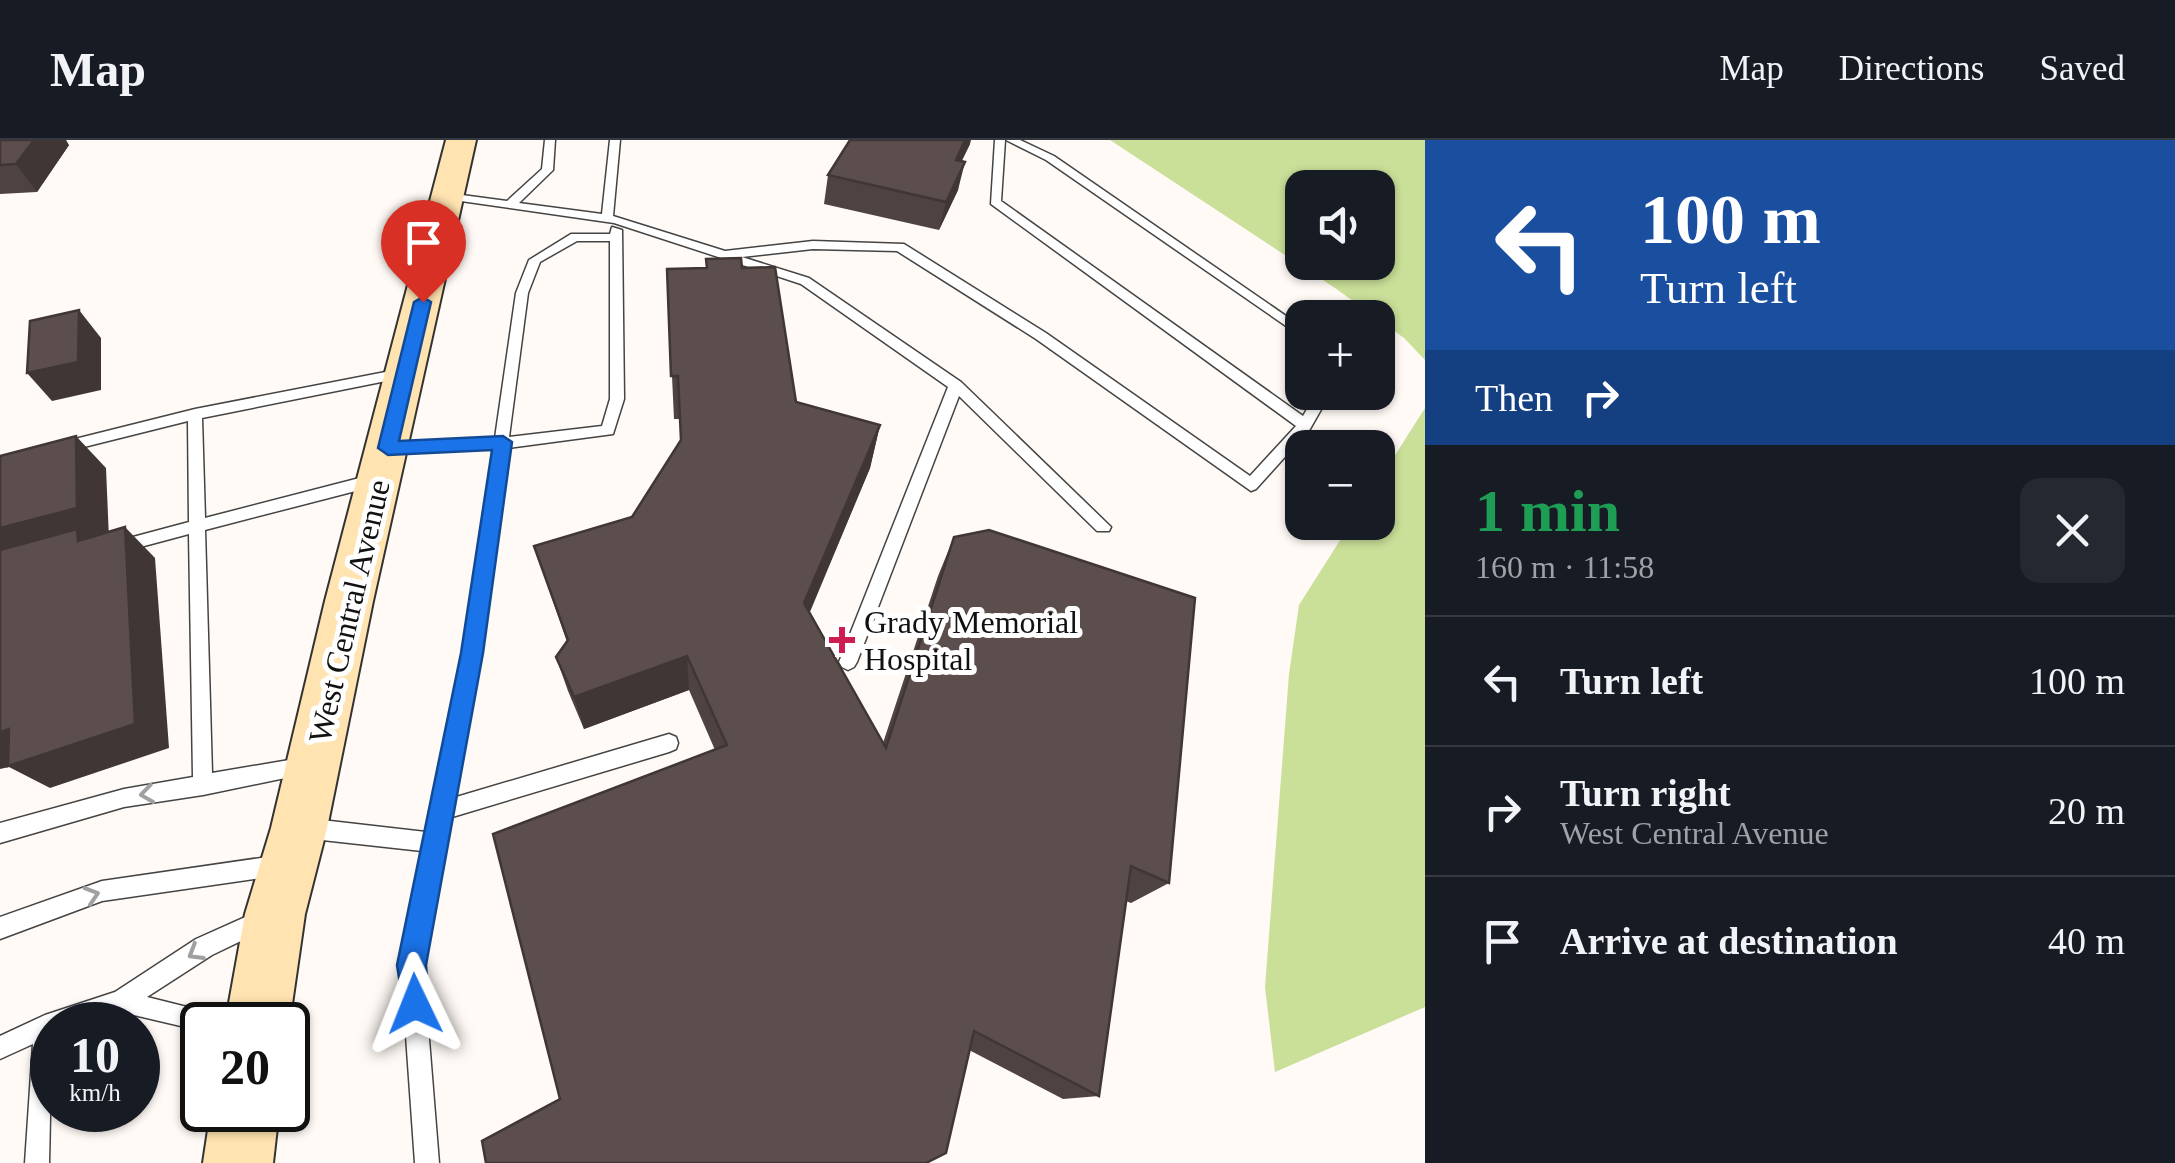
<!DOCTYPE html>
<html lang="en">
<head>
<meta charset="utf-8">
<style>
  body { margin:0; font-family:"Times New Roman",serif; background:#242831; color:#f1f3f6; height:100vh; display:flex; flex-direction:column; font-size:38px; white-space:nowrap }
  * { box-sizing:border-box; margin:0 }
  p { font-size:32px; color:#9ea1a6 }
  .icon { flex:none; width:55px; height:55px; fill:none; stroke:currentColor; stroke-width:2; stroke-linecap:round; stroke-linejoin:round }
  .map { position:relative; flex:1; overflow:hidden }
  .details { display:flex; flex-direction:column; background:#171b24; width:750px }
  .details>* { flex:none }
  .banner { background:#1a4fa0; color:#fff; overflow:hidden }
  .fabs { position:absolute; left:1285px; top:30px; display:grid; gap:20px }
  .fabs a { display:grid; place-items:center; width:110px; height:110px; border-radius:20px; background:#171b24; box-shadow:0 2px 8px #0004; font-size:50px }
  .speed { position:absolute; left:30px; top:862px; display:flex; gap:20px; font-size:50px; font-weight:700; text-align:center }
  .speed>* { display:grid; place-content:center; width:130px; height:130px; border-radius:50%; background:#171b24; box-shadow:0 2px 8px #0004; line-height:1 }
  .speed small { font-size:25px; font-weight:400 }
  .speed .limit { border:5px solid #111; border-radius:15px; background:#fff; color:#111 }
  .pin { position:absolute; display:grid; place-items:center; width:85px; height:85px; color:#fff; margin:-102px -42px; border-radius:50% 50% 50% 0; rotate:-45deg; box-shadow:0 0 10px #0007 }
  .pin .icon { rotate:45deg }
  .me { position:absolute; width:110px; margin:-55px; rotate:358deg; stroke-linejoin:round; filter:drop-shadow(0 0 8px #0008) }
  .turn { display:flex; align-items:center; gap:35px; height:210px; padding:0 50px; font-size:45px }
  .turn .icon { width:130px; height:130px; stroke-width:2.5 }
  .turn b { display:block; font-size:70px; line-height:85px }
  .then { display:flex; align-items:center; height:95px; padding:0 50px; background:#0003; gap:20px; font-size:38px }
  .round { display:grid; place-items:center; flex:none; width:105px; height:105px; border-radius:20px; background:#242831 }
  .summary { display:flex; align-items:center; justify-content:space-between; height:170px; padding:0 50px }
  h1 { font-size:60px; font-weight:700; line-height:75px; color:#1e9e55 }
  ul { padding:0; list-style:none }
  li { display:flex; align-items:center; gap:30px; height:130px; padding:0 50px; border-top:2px solid #363941 }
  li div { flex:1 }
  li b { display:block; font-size:38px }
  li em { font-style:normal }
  header { display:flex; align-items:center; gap:60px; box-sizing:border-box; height:140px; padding:0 50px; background:#171b24; border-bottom:2px solid #363941 }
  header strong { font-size:48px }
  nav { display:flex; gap:55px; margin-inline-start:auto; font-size:35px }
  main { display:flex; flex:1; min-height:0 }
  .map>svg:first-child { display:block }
  .forest { fill:#cadf98; fill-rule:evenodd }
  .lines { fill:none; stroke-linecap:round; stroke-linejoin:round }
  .lane-casing { stroke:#444; stroke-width:3 }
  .secondary-casing { stroke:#333; stroke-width:4 }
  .lane { fill:#fff; fill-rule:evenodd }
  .secondary { fill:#ffe3b0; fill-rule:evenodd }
  .wall { fill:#4e4341 }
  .shaded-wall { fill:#403735 }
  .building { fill:#5b4e4c; stroke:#403735; stroke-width:2.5 }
  .oneway { stroke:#a0a0a0 }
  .route { fill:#1a73e8; stroke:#114b97; stroke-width:2.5 }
  .poi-dot { fill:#cc1e51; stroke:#fff; stroke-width:4 }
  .labels { text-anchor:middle; stroke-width:10; stroke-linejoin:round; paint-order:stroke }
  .street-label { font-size:32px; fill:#111; stroke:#fff }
  .poi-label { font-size:32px; fill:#111; stroke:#fff; text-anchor:start }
</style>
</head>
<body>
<header>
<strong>Map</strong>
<nav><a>Map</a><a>Directions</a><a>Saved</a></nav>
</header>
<main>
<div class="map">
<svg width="1425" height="1023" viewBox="0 0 1425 1023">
  <rect width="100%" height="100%" fill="#fffaf5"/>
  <!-- forest -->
  <g class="forest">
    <path d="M1110 0H1425V220L1404 198 1335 148ZM1302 48H1378V122H1302Z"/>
    <polygon points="1425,268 1425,867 1275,932 1265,847 1289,534 1299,465 1351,383 1378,382 1378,342"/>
  </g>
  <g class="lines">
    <defs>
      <g id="lane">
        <polygon points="545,0 555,0 553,30 519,63 602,74 610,0 620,0 613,76 725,111 813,101 904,104 1046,193 1250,336 1296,286 991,64 995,0 1005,0 1001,61 1303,276 1317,252 1331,252 1310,289 1256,349 1251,351 1036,199 897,111 813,109 742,117 809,138 961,242 1111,387 1109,391 1097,391 959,256 857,522 854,527 848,530 842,527 839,522 948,247 801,144 614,83 447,59 441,56 447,53 507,61 542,29"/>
        <polygon points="1006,0 1020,0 1054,16 1302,187 1302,197 1046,20"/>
        <path d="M612 87 622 90 624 259 613 294 508 308 481 513 453 658 669 594 676 597 678 603 676 609 669 612 449 678 423 825 439 1023H415L401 825 422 711 304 698 297 695 294 688 297 681 304 678 426 692 463 513 493 309 388 313 381 308 388 303 495 298 516 153 529 120 571 94H610ZM577 101H610V259L602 286 509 297 528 153 540 122Z"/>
        <polygon points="406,228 411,230 411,236 202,278 205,378 375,334 383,340 375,346 205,390 212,633 307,617 314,620 317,626 314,632 203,655 124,667 0,703 0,683 124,649 193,637 189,394 118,413 110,407 118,401 189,382 188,281 60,313 53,308 55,304 195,269"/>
        <polygon points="281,715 288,718 291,725 288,732 281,735 102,761 0,799 0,777 102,741"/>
        <polygon points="263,769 270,773 274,780 270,787 212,815 147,857 183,866 248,874 256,877 259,885 202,885 202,891 121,872 82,885 52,885 49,1023 25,1023 33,904 0,919 0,896 45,875 115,852 196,799"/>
      </g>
      <g id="secondary">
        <polygon points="446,0 476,0 373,461 327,688 305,774 289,885 288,889 288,885 225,885 245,774 271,688 325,461"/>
        <polygon points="211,970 279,970 273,1023 203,1023"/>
      </g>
    </defs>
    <!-- lane casing -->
    <use href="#lane" class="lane-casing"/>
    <!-- secondary casing -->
    <use href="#secondary" class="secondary-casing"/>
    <!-- lane -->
    <use href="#lane" class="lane"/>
    <!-- secondary -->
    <use href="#secondary" class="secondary"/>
  </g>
  <!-- wall -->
  <g class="wall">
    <polygon points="0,0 69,5 37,52 0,54"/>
    <polygon points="970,4 961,21 958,50 939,90 824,64 828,35"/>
    <polygon points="706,119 742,128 796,262 880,285 870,328 810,472 883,603 938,436 954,397 1169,743 1131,763 1126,761 1099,956 1063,959 969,910 560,959 715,610 689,550 584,589 568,551 556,517 567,502 534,406 632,377 681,300 680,279 674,279 667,129 706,128"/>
  </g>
  <!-- shaded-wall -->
  <g class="shaded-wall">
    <polygon points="34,0 66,0 69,5 37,52 16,24"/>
    <polygon points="965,0 971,0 970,4 949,48 956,20"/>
    <polygon points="965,22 958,50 939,90 946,62"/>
    <polygon points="79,170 101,198 101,250 52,261 27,233"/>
    <polygon points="880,285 870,328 798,499 804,463"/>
    <polygon points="76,296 106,328 109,399 0,428 0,388"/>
    <polygon points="125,387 155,418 169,608 50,648 9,627 0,629 0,592"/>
    <polygon points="687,516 689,550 584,589 574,557"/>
  </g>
  <!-- building -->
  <g class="building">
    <polygon points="0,0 34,0 16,24 0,25"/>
    <polygon points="850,0 965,0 956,20 965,22 946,62 828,35"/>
    <polygon points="741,118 742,128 775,127 796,262 880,285 804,463 886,608 954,397 989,390 1195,458 1169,743 1131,726 1099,956 974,891 946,1013 926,1023 486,1023 482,1001 560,959 493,694 727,605 687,516 574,557 556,517 568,500 534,406 632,377 681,300 678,236 671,236 667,129 707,128 706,119"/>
    <polygon points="79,170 78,222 27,233 30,181"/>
    <polygon points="76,296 77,368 0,388 0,316"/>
    <polygon points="125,387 135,584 8,626 9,589 0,592 0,410 77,389 78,401"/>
  </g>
  <!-- one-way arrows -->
  <defs><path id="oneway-chevron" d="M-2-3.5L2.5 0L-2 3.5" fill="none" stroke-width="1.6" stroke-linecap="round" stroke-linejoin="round" transform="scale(2.5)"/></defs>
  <g class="oneway">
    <use href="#oneway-chevron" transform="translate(147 654) rotate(172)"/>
    <use href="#oneway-chevron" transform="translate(92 755) rotate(-18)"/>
    <use href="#oneway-chevron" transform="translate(195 813) rotate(149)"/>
  </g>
  <!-- route -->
  <polygon class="route" points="423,157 431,162 399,301 503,296 512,302 483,513 426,825 429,864 425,875 415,879 405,875 397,825 461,513 492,310 388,315 378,308 414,162"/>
  <!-- markers -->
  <path class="poi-dot" d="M837 485h10v10h10v10h-10v10h-10v-10h-10v-10h10z"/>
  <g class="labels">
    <!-- street labels -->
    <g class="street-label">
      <text transform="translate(349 471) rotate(-77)" y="11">West Central Avenue</text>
    </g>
    <!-- poi labels -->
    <g class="poi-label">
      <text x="864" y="493">Grady Memorial<tspan x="864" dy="37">Hospital</tspan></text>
    </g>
  </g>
</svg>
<div class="fabs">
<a><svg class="icon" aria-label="sound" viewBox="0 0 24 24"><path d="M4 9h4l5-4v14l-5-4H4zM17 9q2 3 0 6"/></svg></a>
<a>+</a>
<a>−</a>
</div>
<div class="speed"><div>10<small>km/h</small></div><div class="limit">20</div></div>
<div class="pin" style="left:423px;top:162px;background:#d93025"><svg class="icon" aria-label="arrive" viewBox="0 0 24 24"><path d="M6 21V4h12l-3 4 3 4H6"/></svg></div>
<svg class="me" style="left:415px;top:864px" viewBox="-20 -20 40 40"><path d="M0-17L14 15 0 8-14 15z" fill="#1a73e8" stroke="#fff" stroke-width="4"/></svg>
</div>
<section class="details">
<div class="banner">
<div class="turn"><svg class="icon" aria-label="left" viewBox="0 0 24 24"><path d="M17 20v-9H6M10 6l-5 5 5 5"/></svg><div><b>100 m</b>Turn left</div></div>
<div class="then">Then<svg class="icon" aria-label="right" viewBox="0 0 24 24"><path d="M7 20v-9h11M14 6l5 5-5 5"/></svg></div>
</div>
<div class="summary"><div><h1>1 min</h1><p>160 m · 11:58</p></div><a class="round"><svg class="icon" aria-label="close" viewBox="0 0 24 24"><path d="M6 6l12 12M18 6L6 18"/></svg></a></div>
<ul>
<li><svg class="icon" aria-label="left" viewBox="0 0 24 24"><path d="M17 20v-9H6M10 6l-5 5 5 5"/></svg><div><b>Turn left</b></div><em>100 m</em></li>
<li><svg class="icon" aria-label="right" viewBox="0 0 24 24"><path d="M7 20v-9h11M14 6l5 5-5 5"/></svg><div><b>Turn right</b><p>West Central Avenue</p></div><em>20 m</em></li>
<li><svg class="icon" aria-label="arrive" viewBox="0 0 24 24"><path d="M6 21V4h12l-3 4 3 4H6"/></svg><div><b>Arrive at destination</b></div><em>40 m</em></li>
</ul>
</section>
</main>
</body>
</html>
